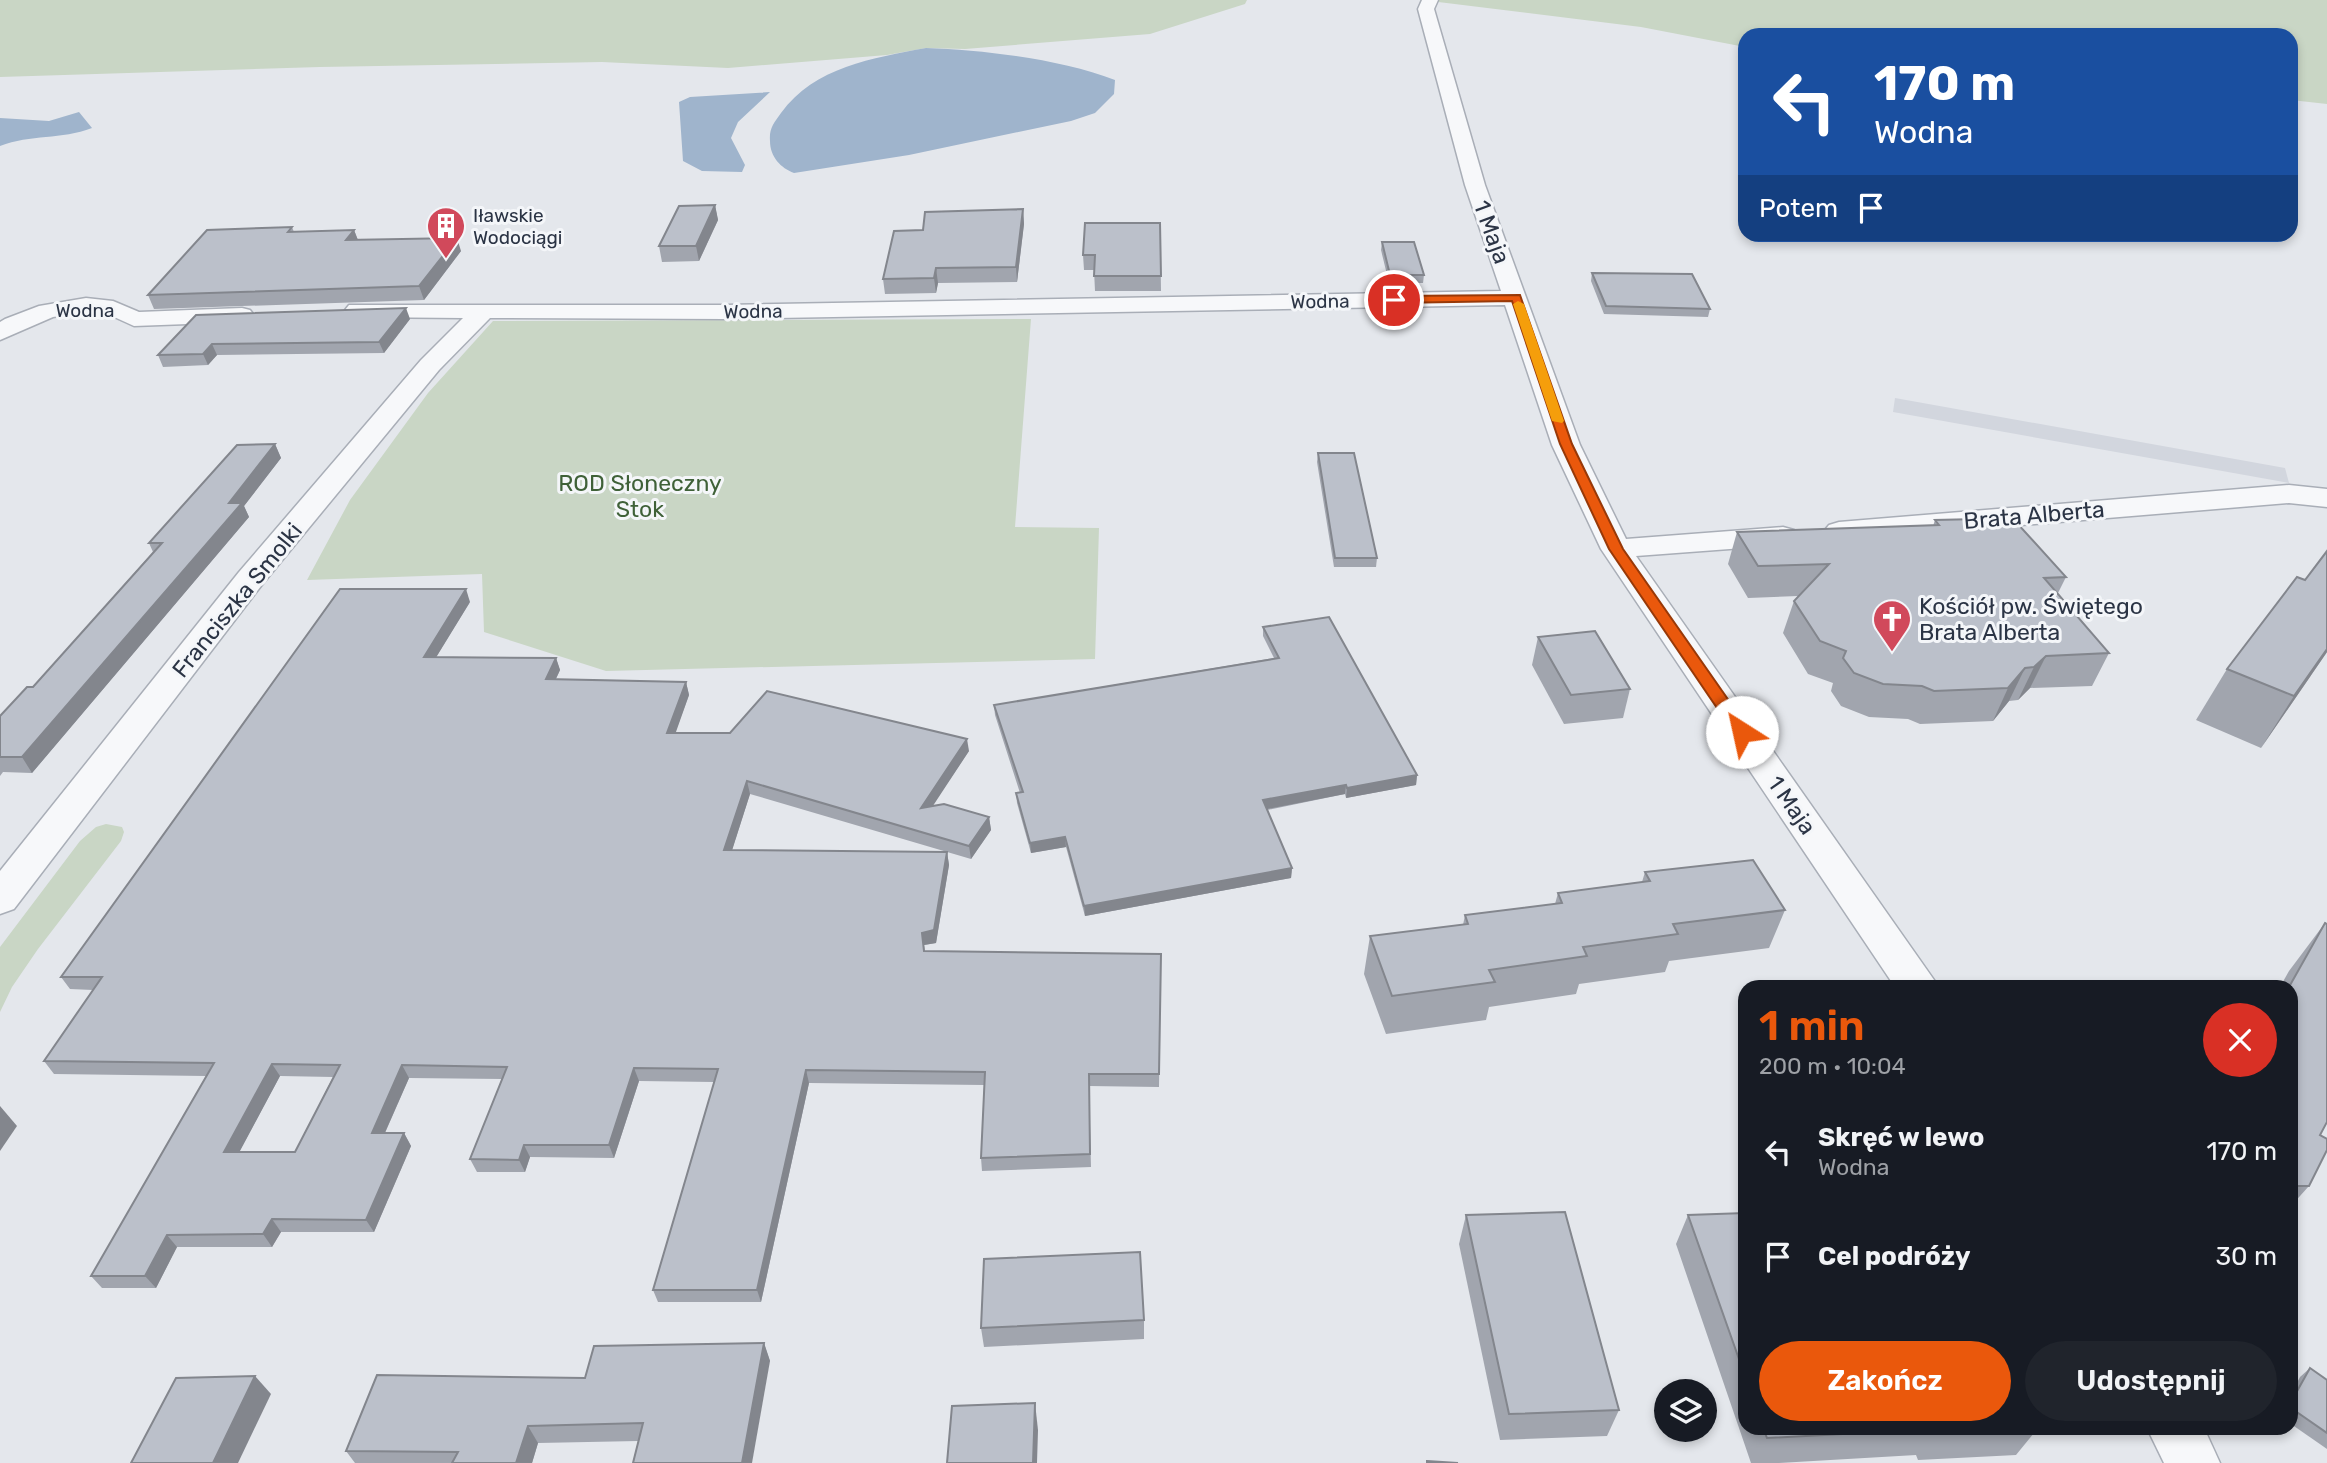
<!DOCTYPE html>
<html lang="pl">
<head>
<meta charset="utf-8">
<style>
  body { margin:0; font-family:Rubik,sans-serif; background:#20242c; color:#f1f3f6; height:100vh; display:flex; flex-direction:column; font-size:26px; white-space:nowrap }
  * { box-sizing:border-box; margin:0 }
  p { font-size:23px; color:#9ea1a6 }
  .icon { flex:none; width:38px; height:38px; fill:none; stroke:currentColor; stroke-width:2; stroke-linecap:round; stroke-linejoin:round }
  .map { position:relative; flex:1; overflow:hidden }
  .drawer { position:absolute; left:1738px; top:980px; width:560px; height:455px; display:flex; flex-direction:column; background:#171b24; border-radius:21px; box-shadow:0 4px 10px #0003 }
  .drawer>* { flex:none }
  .guide { position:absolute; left:1738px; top:28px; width:560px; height:214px; border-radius:21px; box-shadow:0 4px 10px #0003; background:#1a4fa0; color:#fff; overflow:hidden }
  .controls { position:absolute; left:1654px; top:1379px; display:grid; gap:14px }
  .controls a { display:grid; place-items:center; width:63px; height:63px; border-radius:50%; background:#171b24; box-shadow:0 4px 10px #0003; font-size:35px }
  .pin { position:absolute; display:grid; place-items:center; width:60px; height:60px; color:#fff; margin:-30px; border:4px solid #fff; border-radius:50%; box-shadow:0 2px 7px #0007 }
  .me { position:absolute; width:77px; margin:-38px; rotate:325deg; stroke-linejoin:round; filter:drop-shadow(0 0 5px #0008) }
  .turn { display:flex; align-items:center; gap:24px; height:147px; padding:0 21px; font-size:32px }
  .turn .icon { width:91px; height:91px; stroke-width:2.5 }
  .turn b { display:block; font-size:49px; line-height:60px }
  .then { display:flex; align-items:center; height:66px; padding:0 21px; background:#0003; gap:14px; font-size:26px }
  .round { display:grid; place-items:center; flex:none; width:74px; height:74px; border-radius:37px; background:#20242c }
  .summary { display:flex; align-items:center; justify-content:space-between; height:119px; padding:0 21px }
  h1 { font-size:42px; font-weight:600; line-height:52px; color:#ea580c }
  .button { display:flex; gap:14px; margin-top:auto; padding:14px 21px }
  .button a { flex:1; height:80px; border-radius:42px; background:#ea580c; color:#fff; font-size:28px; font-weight:600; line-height:80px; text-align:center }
  .button a+a { background:#20242c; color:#f1f3f6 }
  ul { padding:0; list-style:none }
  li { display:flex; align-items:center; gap:21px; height:105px; padding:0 21px }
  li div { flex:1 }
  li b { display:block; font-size:26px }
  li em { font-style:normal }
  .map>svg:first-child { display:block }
  .built { fill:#d2d6de }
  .green { fill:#c9d6c5 }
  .water { fill:#9fb4cc }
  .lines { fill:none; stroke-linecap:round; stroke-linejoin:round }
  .minor-casing { stroke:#a9aeb7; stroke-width:3 }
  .minor { fill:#f7f8fa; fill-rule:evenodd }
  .wall { fill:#a1a5ae; fill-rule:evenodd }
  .shaded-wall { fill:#83868d }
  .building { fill:#bbc0ca; stroke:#83868d; stroke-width:2; fill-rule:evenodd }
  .route { fill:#ea580c; stroke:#983908; stroke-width:2 }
  .slow { fill:#f59e0b }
  .labels { text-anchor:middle; stroke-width:6; stroke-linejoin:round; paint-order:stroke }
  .far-poi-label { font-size:19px; fill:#2b3445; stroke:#f4f6f9; text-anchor:start }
  .far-street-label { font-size:19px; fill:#2b3445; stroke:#f4f6f9 }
  .street-label { font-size:23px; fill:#2b3445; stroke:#f4f6f9 }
  .park-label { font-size:23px; fill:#3f6138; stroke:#f4f6f9 }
  .poi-label { font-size:23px; fill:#2b3445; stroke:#f4f6f9; text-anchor:start }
</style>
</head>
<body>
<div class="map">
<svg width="2327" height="1463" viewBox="0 0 2327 1463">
  <rect width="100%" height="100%" fill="#e4e7ec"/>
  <!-- built -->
  <polygon class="built" points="1895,398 2285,468 2289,483 1893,412"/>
  <!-- green -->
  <g class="green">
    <polygon points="0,0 1247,0 1245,4 1150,34 965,49 926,48 887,55 728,68 602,62 320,67 0,77"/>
    <polygon points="1422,0 2327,0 2327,104 2291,100 2291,35 1745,35 1745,47 1641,27"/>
    <polygon points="1031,319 1015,527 1099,528 1095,659 606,671 484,632 482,574 307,580 350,500 428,393 493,321"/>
    <polygon points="106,824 122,827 124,832 121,841 38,949 12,987 0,1012 0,947 80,841 96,827"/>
  </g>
  <!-- water -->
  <g class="water">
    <path d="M926 48C984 50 1060 59 1115 80L1114 94 1095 113 1071 121 909 155 794 173C781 168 770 157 770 141 769 128 774 123 781 113 814 67 873 58 926 48Z"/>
    <polygon points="770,92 738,122 731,138 745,165 742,172 702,171 683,161 679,102 690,97"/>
    <path d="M79 112 92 128C61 140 31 134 0 146V118L49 121Z"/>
  </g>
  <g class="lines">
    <defs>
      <g id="minor">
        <polygon points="1422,0 1438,0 1434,9 1485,185 1580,445 1626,539 1783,527 1794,530 1798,536 1794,542 1783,545 1636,556 1939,987 1895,987 1601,549 1552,445 1505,305 726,319 490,318 439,370 261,586 14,909 0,914 0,871 239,572 421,360 463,318 357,317 349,315 345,310 349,305 726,305 1501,291 1465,185 1418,9"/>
        <polygon points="86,298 113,301 139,312 242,308 250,310 254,315 250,320 242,322 134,326 112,316 86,312 53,317 0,340 0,322 5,319 39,306"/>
        <polygon points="2289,485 2327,489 2327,507 2289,503 1839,540 1829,537 1824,531 1829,525 1839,522"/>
        <polygon points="2147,1428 2204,1428 2220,1463 2164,1463"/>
      </g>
    </defs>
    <!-- minor casing -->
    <use href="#minor" class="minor-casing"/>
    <!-- minor -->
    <use href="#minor" class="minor"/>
  </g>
  <!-- wall -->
  <g class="wall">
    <polygon points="715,205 718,220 699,261 662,262 659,246"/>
    <polygon points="1023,209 1024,224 1017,282 938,283 936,293 885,294 883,279 923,230"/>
    <polygon points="1160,223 1161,291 1095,291 1094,270 1084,270 1083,255"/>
    <polygon points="292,227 294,232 354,230 358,240 461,251 424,300 154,309 148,295"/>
    <polygon points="1382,242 1424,275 1423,283 1389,283 1381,250"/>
    <polygon points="1592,273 1710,309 1708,317 1604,314 1591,281"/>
    <polygon points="196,315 410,319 384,353 217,355 208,365 163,367 158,355"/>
    <polygon points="275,444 281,458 244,506 249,517 32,773 3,772 0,776 0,716 33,687 153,552 149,543"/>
    <polygon points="1318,453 1377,558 1376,567 1334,567 1317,462"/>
    <polygon points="1935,520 1984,524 2066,577 2058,593 2109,653 2092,686 2030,688 2018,700 2009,701 1993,721 1920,724 1908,719 1869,717 1841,706 1831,691 1833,683 1808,674 1783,633 1794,601 1798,596 1748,598 1728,564 1737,532 1933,526"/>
    <path d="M470 602 436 657 556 658 560 670 556 679 686 682 689 695 675 733 969 751 932 806 989 817 991 830 971 859 750 794 732 850 947 852 949 865 936 943 924 945V951L1161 954 1159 1087 1089 1086 1091 1167 982 1171 981 1158 984 1085 809 1083 761 1302H658L653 1290 714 1082 639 1081 614 1158 530 1157 525 1172H477L470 1159 502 1079 409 1078 385 1133H404L411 1146 374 1232H281L272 1247H177L156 1288H102L91 1276 206 1076 54 1074 44 1061 93 990 70 989 61 977ZM280 1076 333 1077 295 1152H239Z"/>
    <polygon points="1263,627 1417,775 1416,785 1346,798 1345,794 1267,810 1292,868 1291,878 1085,916 1066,847 1031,853 1017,803 1016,793 1020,793 995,715 994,705 1274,658 1263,636"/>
    <polygon points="1538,637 1630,689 1623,718 1564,724 1532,665"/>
    <polygon points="2327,652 2261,748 2196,720 2227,669"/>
    <polygon points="1645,872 1785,910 1769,948 1669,961 1665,972 1579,984 1576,994 1489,1007 1486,1020 1386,1034 1364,974 1370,936 1463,925 1465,915 1555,904 1558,893 1642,882"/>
    <polygon points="2325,923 2320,1135 2309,1186 2291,1206 2291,987 2280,987 2289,971"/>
    <polygon points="1745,1213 1745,1428 2038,1428 2016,1455 1918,1460 1916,1455 1779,1463 1751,1463 1676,1244 1688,1215"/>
    <polygon points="1466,1215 1619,1410 1607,1436 1500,1440 1459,1244"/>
    <polygon points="1144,1320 1144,1339 984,1347 981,1328"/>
    <polygon points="764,1343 770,1361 638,1441 538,1443 532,1463 355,1463 346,1451 585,1378"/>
    <polygon points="2310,1368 2327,1380 2327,1449 2291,1424 2291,1394 2300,1377"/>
  </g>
  <!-- shaded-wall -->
  <g class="shaded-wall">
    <polygon points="715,205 718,220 699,261 696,246"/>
    <polygon points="1023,209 1024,224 1017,282 1016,267"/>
    <polygon points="354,230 359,243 346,240"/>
    <polygon points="457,238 461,251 424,300 419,286"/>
    <polygon points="936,268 938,283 936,293 934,278"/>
    <polygon points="406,308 410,319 384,353 379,342"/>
    <polygon points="212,344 217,355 208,365 203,354"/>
    <polygon points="275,444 281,458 244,506 249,517 32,773 22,757"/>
    <polygon points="466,589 470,602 429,669 424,657"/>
    <polygon points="2327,649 2327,652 2261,748 2294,696"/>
    <polygon points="2046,656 2030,688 2018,700 2034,667"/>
    <polygon points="556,658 560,670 550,691 546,679"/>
    <polygon points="2025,668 2009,701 1993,721 2008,688"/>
    <polygon points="686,682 689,695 671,746 667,733"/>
    <polygon points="967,739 969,751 923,821 921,808"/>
    <polygon points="1417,775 1416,785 1346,798 1347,788"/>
    <polygon points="747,781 750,794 728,863 724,850"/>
    <polygon points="1346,785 1345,794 1262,810 1263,800"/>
    <polygon points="989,817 991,830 971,859 969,846"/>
    <polygon points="1065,837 1066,847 1031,853 1030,843"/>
    <polygon points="947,852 949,865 936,943 924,945 926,964 922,933"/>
    <polygon points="1292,868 1291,878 1085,916 1084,906"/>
    <polygon points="272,1064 280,1076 233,1164 224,1152"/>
    <polygon points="402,1065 409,1078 379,1146 372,1133"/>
    <polygon points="634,1068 639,1081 614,1158 609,1145"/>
    <polygon points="806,1070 809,1083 761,1302 757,1290"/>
    <polygon points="0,1106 17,1126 0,1151"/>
    <polygon points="404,1133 411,1146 374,1232 366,1220"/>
    <polygon points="524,1145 530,1157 525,1172 519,1160"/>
    <polygon points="272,1219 281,1232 272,1247 263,1234"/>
    <polygon points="167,1235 177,1247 156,1288 145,1276"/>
    <polygon points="764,1343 770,1361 752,1463 742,1463"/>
    <polygon points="255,1376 271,1394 238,1463 213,1463"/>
    <polygon points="1035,1403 1038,1430 1037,1463 1033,1463"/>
    <polygon points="528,1426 538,1443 532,1463 516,1463"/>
  </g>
  <!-- building -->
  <g class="building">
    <polygon points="715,205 696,246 659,246 679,206"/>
    <polygon points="1023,209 1016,267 936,268 934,278 883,279 894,231 923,230 925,212"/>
    <polygon points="1085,223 1160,223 1161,276 1094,276 1095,255 1083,255"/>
    <polygon points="292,227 288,232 354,230 346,240 457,238 419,286 148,295 207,230"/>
    <polygon points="1382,242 1414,242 1424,275 1390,275"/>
    <polygon points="1592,273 1692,274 1710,309 1606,306"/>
    <polygon points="406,308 379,342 212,344 203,354 158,355 196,315"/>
    <polygon points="275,444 229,503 242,503 22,757 0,757 0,716 27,687 33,687 162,543 149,543 237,445"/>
    <polygon points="1318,453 1354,453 1377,558 1335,558"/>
    <polygon points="1979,519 1984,524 2016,522 2066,577 2044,578 2109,653 2046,656 2034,667 2025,668 2008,688 1934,691 1922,686 1883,684 1854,673 1843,658 1846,651 1820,641 1794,601 1829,564 1758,566 1737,532 1939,525 1935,520"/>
    <polygon points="2327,551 2327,649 2294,696 2227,669 2297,577 2305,580"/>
    <path d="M340 589H466L424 657 556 658 546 679 686 682 667 733H730L767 691 967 739 921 808 944 804 989 817 969 846 747 781 724 850 947 852 934 930 922 933 924 951 1161 954 1159 1074H1089L1090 1154 981 1158 985 1072 806 1070 757 1290H653L718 1069 634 1068 609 1145H524L519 1160 470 1159 507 1067 402 1065 372 1133H404L366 1220 272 1219 263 1234 167 1235 145 1276H91L214 1063 44 1061 102 977H61ZM272 1064 340 1065 295 1152H224Z"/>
    <polygon points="1329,617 1417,775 1347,788 1346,785 1263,800 1292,868 1084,906 1065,837 1030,843 1016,793 1023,792 994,705 1279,658 1263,627"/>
    <polygon points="1595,631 1630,689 1571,695 1538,637"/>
    <polygon points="1753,860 1785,910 1673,924 1678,934 1583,947 1587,956 1489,970 1495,982 1392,996 1370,936 1468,924 1465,915 1562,903 1558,893 1650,881 1645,872"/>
    <polygon points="2325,923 2327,924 2327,1122 2320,1135 2327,1139 2327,1150 2309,1186 2294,1186 2291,1185 2291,987 2289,987"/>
    <polygon points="1565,1212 1619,1410 1509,1414 1466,1215"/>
    <polygon points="1745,1213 1745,1376 1688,1215"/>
    <polygon points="1140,1252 1144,1320 981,1328 984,1259"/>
    <polygon points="764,1343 742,1463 633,1463 643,1423 528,1426 516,1463 452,1463 458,1452 346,1451 377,1375 585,1378 594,1346"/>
    <polygon points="2310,1368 2327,1380 2327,1433 2291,1408 2291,1402"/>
    <polygon points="255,1376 213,1463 131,1463 176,1378"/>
    <polygon points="1035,1403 1033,1463 947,1463 952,1406"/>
    <polygon points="1763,1428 2038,1428 1937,1434 1935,1429 1767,1438"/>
    <polygon points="1427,1461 1458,1463 1427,1463"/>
  </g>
  <!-- route -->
  <polygon class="route" points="1520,295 1572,444 1623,549 1748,728 1750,732 1748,736 1736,736 1609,549 1560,444 1512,301 1394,303 1388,300 1394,296"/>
  <!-- slow -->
  <polygon class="slow" points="1518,301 1524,304 1564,421 1562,423 1552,421 1513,304"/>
  <!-- icons -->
  <defs>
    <symbol id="building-pin" viewBox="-11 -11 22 30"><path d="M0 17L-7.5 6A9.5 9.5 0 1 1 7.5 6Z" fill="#d1495b" stroke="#f4f6f9"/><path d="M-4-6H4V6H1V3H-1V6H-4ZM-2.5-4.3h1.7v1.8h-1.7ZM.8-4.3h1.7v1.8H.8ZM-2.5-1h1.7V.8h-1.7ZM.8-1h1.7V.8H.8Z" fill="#fff"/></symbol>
    <symbol id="church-pin" viewBox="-11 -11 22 30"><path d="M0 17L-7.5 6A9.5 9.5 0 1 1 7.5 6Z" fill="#d1495b" stroke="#f4f6f9"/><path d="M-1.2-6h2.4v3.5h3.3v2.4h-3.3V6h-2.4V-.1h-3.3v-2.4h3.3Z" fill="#fff"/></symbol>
  </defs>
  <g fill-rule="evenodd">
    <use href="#building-pin" x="424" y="204" width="44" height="60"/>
    <use href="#church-pin" x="1870" y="597" width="44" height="60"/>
  </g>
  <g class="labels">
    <!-- far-poi labels -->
    <g class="far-poi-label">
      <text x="473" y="222">Iławskie<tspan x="473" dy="22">Wodociągi</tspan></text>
    </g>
    <!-- far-street labels -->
    <g class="far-street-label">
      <text transform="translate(1320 301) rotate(-1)" y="7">Wodna</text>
      <text x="85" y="317">Wodna</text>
      <text transform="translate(753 311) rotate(-1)" y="7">Wodna</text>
    </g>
    <!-- street labels -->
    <g class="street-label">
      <text transform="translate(1492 232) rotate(70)" y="8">1 Maja</text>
      <text transform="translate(2034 515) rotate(-5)" y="8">Brata Alberta</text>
      <text transform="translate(237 600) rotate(-51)" y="8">Franciszka Smolki</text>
      <text transform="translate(1792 805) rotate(55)" y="8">1 Maja</text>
    </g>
    <!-- park labels -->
    <g class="park-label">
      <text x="640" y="491">ROD Słoneczny<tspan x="640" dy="26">Stok</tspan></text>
    </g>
    <!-- poi labels -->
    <g class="poi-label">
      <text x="1919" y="614">Kościół pw. Świętego<tspan x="1919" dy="26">Brata Alberta</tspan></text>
    </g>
  </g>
</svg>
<div class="controls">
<a><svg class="icon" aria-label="layers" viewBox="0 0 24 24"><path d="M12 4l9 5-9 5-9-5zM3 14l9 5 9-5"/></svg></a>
</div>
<div class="pin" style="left:1394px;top:300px;background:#d93025"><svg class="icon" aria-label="arrive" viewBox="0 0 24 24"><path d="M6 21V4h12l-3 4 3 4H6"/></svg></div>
<svg class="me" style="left:1742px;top:732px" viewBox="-20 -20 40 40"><circle r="19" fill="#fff"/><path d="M0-13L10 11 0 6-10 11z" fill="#ea580c"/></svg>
<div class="guide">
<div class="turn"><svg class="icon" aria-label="left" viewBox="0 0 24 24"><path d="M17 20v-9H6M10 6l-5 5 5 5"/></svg><div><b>170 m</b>Wodna</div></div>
<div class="then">Potem<svg class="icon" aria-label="arrive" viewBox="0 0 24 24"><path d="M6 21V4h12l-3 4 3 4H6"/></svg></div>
</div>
<section class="drawer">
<div class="summary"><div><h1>1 min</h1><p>200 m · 10:04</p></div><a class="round" style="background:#d93025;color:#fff"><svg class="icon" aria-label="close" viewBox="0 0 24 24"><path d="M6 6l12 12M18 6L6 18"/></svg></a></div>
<ul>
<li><svg class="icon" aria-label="left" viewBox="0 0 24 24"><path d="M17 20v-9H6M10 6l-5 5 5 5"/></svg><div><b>Skręć w lewo</b><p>Wodna</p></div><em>170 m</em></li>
<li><svg class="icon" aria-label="arrive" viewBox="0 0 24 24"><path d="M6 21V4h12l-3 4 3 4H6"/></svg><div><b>Cel podróży</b></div><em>30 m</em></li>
</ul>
<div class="button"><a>Zakończ</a><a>Udostępnij</a></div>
</section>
</div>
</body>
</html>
